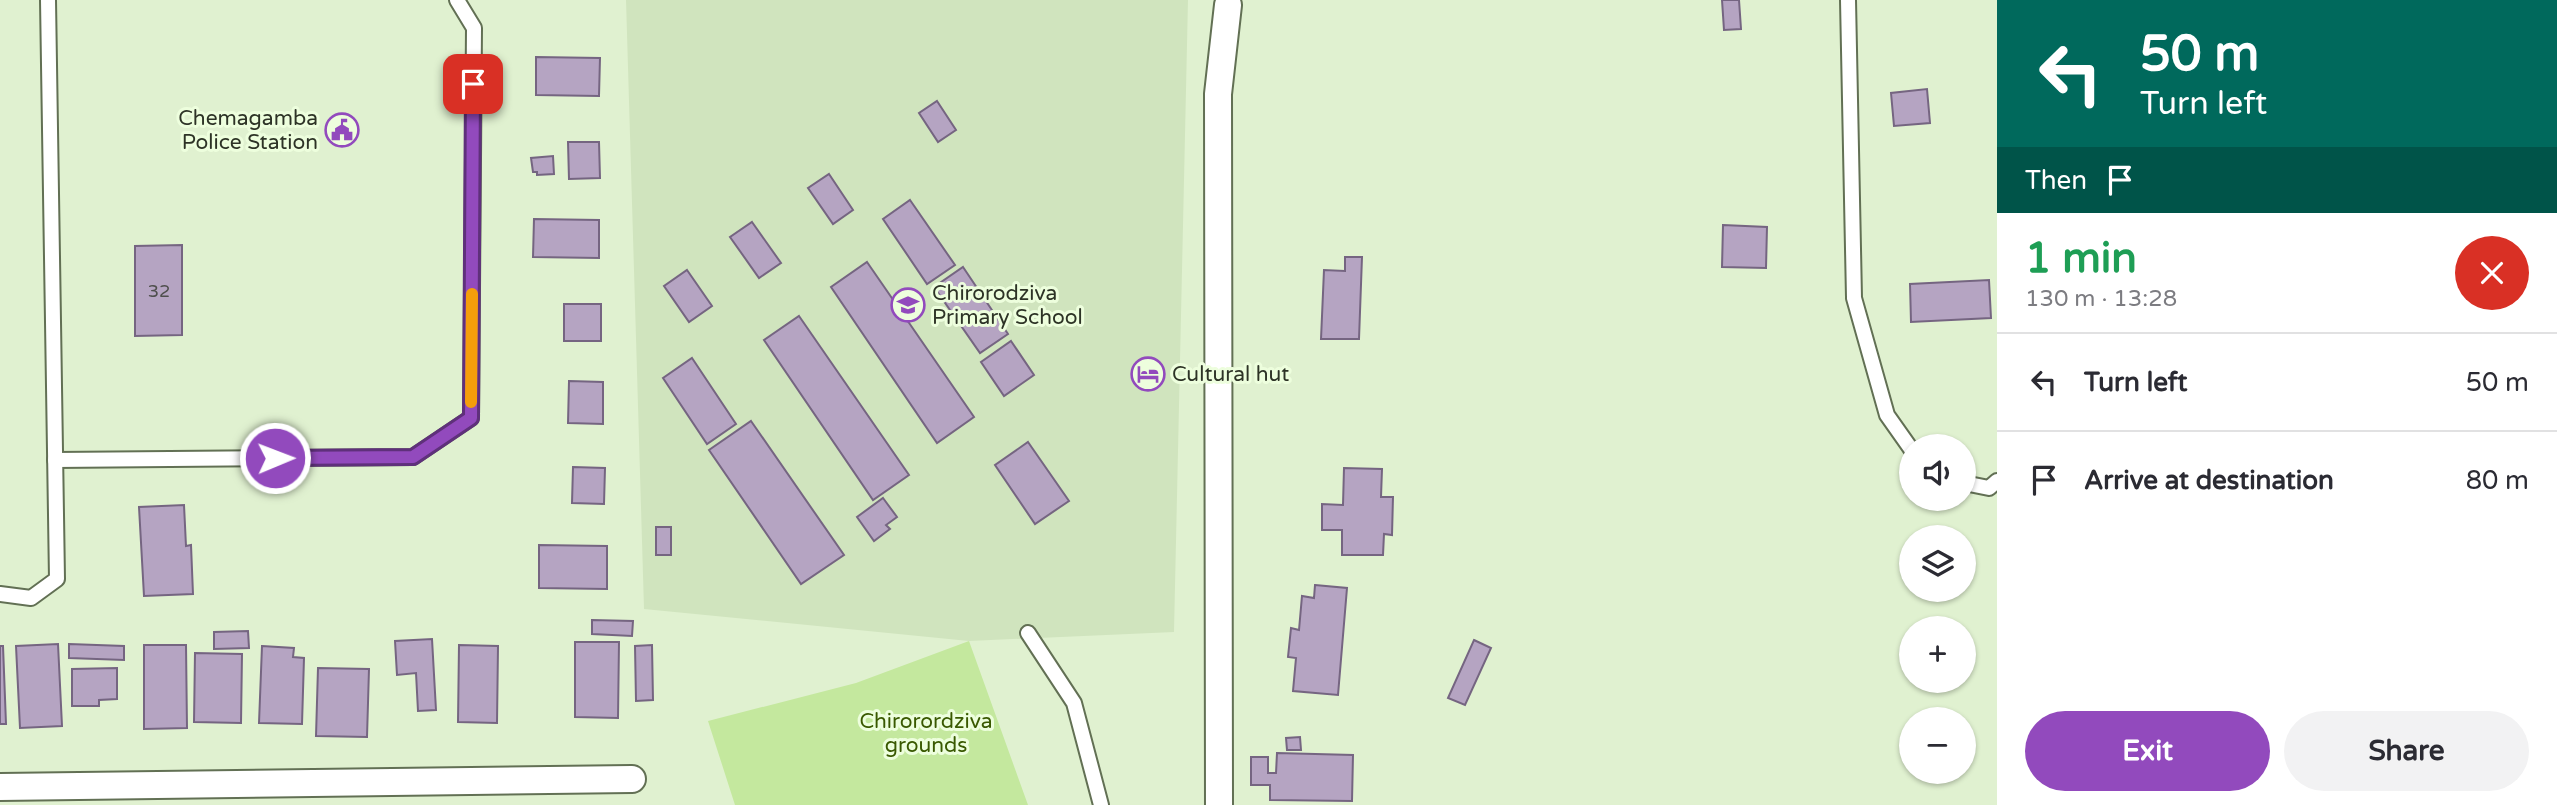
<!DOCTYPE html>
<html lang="en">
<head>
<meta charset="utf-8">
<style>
  body { margin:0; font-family:"Varela Round",sans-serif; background:#f2f2f3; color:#2b2b33; height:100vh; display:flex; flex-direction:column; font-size:26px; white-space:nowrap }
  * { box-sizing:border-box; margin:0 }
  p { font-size:23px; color:#7c7c81 }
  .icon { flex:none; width:38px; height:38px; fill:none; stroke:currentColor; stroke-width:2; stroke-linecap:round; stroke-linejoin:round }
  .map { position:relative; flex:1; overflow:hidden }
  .panel { display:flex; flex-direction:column; background:#fff; width:560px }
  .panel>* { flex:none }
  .banner { background:#00695c; color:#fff; overflow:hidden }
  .fabs { position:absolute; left:1899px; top:434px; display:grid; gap:14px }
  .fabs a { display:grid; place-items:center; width:77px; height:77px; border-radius:50%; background:#fff; box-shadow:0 2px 5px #0004; font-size:35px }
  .pin { position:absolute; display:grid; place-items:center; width:60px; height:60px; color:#fff; margin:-30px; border-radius:14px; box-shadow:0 4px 10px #0006 }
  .me { position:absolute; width:77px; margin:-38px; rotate:89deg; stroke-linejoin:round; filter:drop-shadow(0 0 5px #0008) }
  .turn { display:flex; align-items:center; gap:24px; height:147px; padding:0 28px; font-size:32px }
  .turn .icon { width:91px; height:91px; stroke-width:2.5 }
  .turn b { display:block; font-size:49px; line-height:60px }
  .then { display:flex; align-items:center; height:66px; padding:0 28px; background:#0003; gap:14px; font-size:26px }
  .round { display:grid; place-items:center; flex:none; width:74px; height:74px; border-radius:37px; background:#f2f2f3 }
  .overview { display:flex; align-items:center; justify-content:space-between; height:119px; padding:0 28px }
  h1 { font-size:42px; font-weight:700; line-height:52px; color:#1e9e55 }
  .action { display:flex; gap:14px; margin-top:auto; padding:14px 28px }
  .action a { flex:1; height:80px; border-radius:42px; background:#924abd; color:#fff; font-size:28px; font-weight:700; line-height:80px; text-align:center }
  .action a+a { background:#f2f2f3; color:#2b2b33 }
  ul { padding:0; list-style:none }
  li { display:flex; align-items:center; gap:21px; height:98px; padding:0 28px; border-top:2px solid #e1e1e2 }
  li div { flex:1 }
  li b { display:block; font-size:26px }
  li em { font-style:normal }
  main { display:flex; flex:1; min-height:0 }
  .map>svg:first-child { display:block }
  .built { fill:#d0e4be }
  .green { fill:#c4e89e }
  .building { fill:#b5a4c2; stroke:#756581; stroke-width:2 }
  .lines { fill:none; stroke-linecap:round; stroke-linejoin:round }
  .lane-casing { stroke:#627054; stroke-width:18 }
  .street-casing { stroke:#627054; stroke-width:30 }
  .lane { stroke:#fff; stroke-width:14 }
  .street { stroke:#fff; stroke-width:26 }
  .route-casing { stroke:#5f307b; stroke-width:18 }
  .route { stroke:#924abd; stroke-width:12 }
  .slow { stroke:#f59e0b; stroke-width:12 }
  .labels { text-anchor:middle; stroke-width:6; stroke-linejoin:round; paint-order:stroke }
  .number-label { font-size:18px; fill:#4f4f4d }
  .poi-label { font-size:21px; fill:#2d3326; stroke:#edfedd; text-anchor:start }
  .park-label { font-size:21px; fill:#395900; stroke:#edfedd }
</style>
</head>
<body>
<main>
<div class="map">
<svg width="1997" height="805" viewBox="0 0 1997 805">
  <rect width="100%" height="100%" fill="#e0f1d0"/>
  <!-- built -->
  <polygon class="built" points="626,0 1188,0 1174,632 969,641 644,609"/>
  <!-- green -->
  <polygon class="green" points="969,641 1028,805 735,805 708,721 856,683"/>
  <!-- building -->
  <g class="building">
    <polygon points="1722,0 1739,0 1741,29 1724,30"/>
    <polygon points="536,57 600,58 599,96 536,95"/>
    <polygon points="1927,89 1930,123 1894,126 1891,93"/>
    <polygon points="937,101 956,130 938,142 919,113"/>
    <polygon points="568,142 599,142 600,178 569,179"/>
    <polygon points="553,156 554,174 537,175 537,172 533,172 531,158"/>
    <polygon points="829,174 853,210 833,224 808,188"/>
    <polygon points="910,200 955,265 927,284 883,219"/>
    <polygon points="534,219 599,220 599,258 533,257"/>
    <polygon points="752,222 781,263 759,278 730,237"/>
    <polygon points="1723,225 1767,227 1766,268 1722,267"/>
    <polygon points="182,245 182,335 135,336 135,246"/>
    <polygon points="1345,257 1362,257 1359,339 1321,339 1324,270 1345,271"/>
    <polygon points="867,262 974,417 937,443 831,287"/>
    <polygon points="963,267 1008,334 980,353 934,287"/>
    <polygon points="687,270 712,306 689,322 664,286"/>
    <polygon points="1989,280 1991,318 1911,322 1910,284"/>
    <rect x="564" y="304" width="37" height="37"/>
    <polygon points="799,316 909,475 873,500 764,340"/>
    <polygon points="1011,341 1034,375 1004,396 981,362"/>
    <polygon points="692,358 736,424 707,444 663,378"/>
    <polygon points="569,381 603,382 603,424 568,423"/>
    <polygon points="751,421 844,555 801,584 709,450"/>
    <polygon points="1028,442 1069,501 1035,524 995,465"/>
    <polygon points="573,467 605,468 604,504 572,503"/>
    <polygon points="1344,468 1382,469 1381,497 1393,497 1392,535 1384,534 1383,555 1342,555 1342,530 1322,530 1322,504 1343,505"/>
    <polygon points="883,498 897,517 886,525 890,529 874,541 857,517"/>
    <polygon points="184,505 186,546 191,545 193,594 144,596 139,507"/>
    <rect x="656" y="527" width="15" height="28"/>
    <polygon points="539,545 607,546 607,589 539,588"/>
    <polygon points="1315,585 1347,588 1338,695 1293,691 1296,658 1288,657 1291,628 1299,630 1302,596 1314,598"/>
    <polygon points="592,620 633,621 632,636 592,634"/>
    <polygon points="248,631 249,648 214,649 214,632"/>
    <polygon points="432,639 436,710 418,711 416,673 397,675 395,641"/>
    <polygon points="1474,640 1491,648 1465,705 1448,698"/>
    <polygon points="575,642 619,642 618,718 575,717"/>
    <polygon points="58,644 62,726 20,728 16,646"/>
    <polygon points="69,644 124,646 124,660 69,658"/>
    <polygon points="144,645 186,645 187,728 144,729"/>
    <polygon points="459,645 498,646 497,723 458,722"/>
    <polygon points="652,645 653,700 636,701 635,646"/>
    <polygon points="0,646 3,646 6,724 0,724"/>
    <polygon points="262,646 294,648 293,657 304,658 302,724 259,723"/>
    <polygon points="195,653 242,654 241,723 194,722"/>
    <polygon points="117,668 117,699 99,700 99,706 72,706 72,669"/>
    <polygon points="318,668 369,669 367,737 316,736"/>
    <polygon points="1300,737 1301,750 1287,750 1286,738"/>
    <polygon points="1277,753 1353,755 1352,801 1270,800 1270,785 1251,785 1251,757 1268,757 1268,773 1276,773"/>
  </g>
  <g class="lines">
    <defs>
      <g id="lane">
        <polyline points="1848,0 1854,298 1887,415 1911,449"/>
        <polyline points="55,460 413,457 471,418 474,28 457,0"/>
        <polyline points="1964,483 1989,488 1997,481"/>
        <polyline points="0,594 31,598 57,579 48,0"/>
        <polyline points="1028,633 1074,703 1101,805"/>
      </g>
      <g id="street">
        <polyline points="0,787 632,779"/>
        <polyline points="1219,805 1218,94 1228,5"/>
      </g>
    </defs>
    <!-- lane casing -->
    <use href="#lane" class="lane-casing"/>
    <!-- street casing -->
    <use href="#street" class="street-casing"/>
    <!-- lane -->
    <use href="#lane" class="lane"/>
    <!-- street -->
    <use href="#street" class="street"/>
  </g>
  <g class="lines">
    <defs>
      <polyline id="route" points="275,458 413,457 471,418 473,84"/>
    </defs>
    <!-- route casing -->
    <use href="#route" class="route-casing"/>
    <!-- route -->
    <use href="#route" class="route"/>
    <!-- slow -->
    <polyline class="slow" points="471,402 472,294"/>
  </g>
  <!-- icons -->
  <defs>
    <symbol id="civic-ring" viewBox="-11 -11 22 22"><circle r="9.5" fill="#edfedd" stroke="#924abd" stroke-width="1.5"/><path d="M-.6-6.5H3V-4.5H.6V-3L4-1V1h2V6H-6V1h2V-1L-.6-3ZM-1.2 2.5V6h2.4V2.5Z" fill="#924abd"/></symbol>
    <symbol id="school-ring" viewBox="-11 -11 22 22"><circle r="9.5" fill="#edfedd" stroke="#924abd" stroke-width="1.5"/><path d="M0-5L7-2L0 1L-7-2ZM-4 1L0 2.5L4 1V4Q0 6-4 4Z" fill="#924abd"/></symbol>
    <symbol id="hotel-ring" viewBox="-11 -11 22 22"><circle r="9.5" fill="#edfedd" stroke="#924abd" stroke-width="1.5"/><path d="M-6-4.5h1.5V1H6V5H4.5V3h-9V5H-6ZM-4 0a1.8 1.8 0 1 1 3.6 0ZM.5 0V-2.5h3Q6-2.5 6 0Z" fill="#924abd"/></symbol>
  </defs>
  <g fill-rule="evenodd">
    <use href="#civic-ring" x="323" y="111" width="38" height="38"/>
    <use href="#school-ring" x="889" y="286" width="38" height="38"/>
    <use href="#hotel-ring" x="1129" y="355" width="38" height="38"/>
  </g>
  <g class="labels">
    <!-- number labels -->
    <g class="number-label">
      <text x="159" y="297">32</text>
    </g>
    <!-- poi labels -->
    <g class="poi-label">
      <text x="318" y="125" text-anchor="end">Chemagamba<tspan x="318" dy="24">Police Station</tspan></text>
      <text x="932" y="300">Chirorodziva<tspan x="932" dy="24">Primary School</tspan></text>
      <text x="1172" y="381">Cultural hut</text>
    </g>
    <!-- park labels -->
    <g class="park-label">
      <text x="926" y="728">Chirorordziva<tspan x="926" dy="24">grounds</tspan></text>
    </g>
  </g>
</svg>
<div class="fabs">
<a><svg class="icon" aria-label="sound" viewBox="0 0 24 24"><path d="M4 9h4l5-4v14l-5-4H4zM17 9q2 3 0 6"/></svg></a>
<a><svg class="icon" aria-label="layers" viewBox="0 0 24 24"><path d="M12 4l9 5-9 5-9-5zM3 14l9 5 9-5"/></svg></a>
<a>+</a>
<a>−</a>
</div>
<div class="pin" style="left:473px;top:84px;background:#d93025"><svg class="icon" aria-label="arrive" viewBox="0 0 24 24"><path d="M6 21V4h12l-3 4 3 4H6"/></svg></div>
<svg class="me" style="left:275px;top:458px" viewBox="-20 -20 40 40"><circle r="17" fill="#924abd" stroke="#fff" stroke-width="3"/><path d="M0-11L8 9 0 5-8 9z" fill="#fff"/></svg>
</div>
<section class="panel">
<div class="banner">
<div class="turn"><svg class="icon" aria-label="left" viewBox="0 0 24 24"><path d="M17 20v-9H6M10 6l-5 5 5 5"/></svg><div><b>50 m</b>Turn left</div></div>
<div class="then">Then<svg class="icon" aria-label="arrive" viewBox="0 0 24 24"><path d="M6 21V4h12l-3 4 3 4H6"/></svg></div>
</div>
<div class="overview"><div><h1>1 min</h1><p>130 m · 13:28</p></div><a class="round" style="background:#d93025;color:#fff"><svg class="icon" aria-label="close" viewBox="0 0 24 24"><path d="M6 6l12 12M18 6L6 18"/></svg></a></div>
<ul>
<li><svg class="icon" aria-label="left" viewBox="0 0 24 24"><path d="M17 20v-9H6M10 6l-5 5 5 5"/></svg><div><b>Turn left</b></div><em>50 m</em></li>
<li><svg class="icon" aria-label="arrive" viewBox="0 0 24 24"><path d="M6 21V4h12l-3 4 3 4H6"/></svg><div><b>Arrive at destination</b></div><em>80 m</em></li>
</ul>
<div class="action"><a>Exit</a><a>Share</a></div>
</section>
</main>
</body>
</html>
